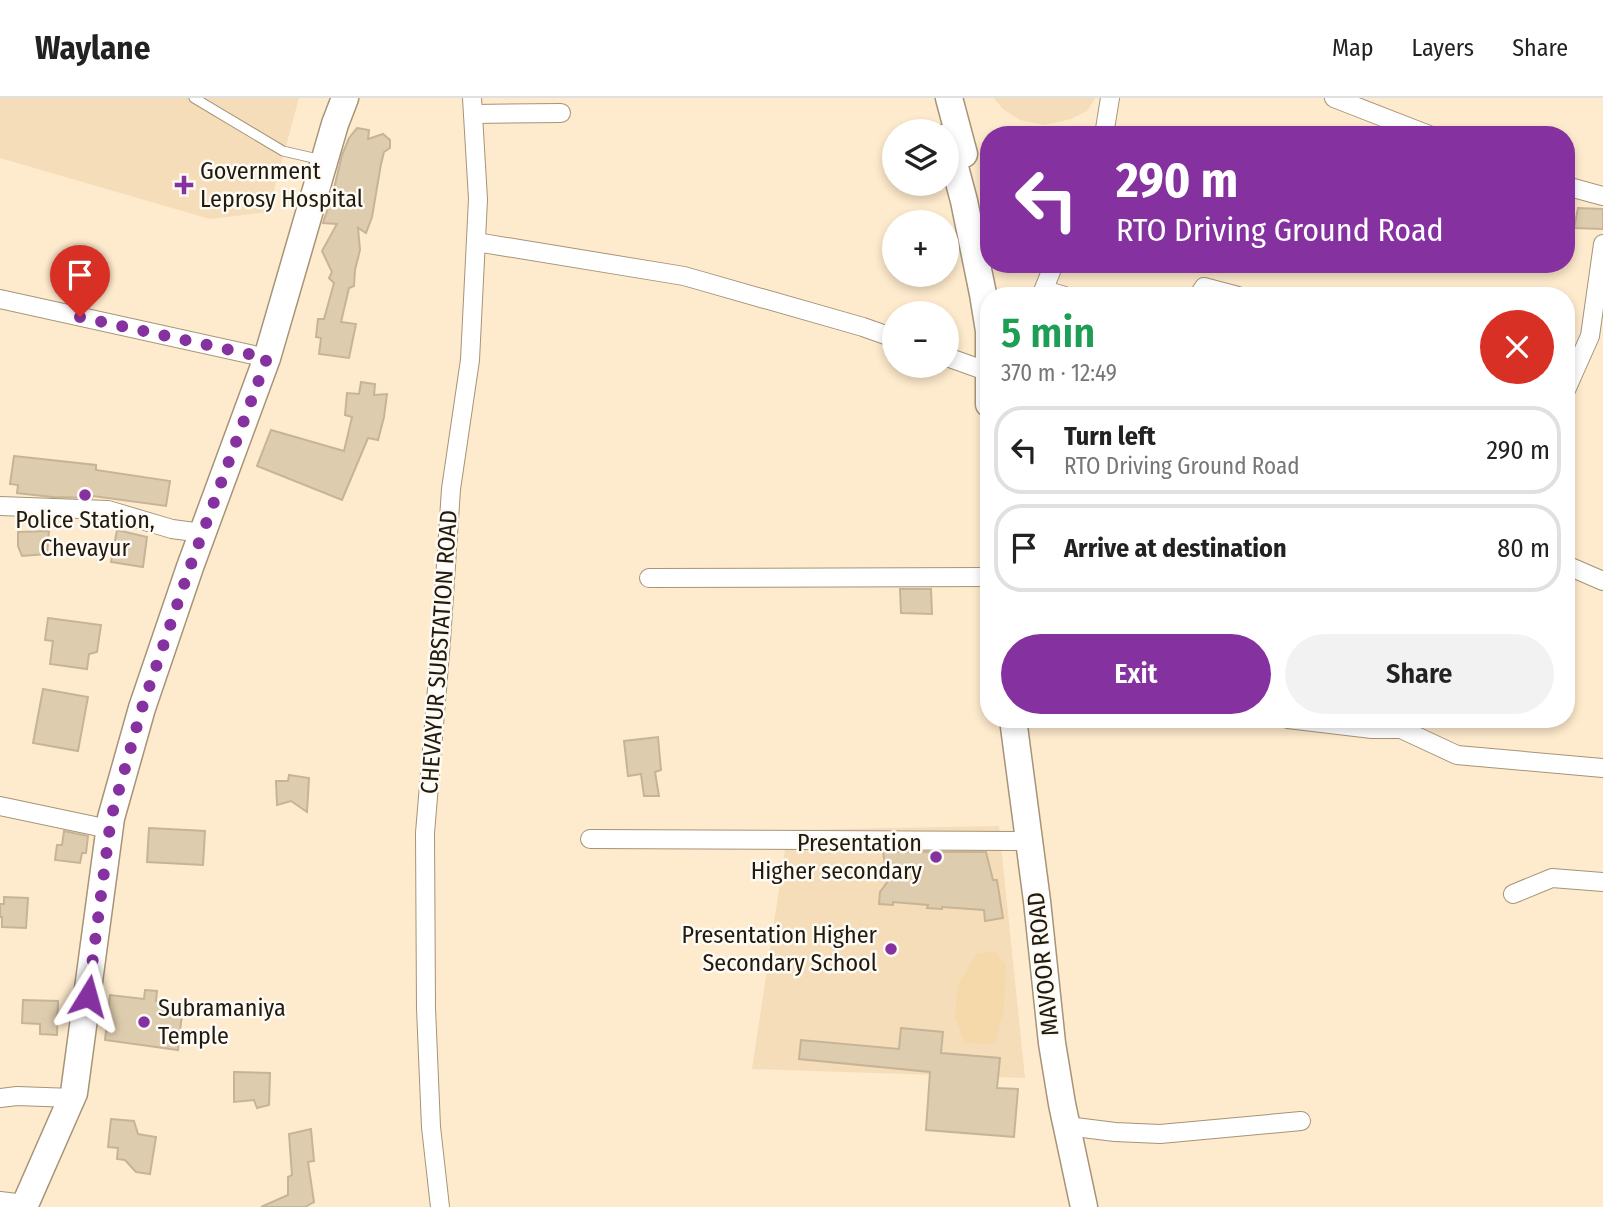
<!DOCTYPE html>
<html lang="en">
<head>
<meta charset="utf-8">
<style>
  body { margin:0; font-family:"Fira Sans Condensed",sans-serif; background:#f2f2f2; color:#222; height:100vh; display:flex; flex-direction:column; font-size:26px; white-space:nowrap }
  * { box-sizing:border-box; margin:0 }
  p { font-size:23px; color:#767676 }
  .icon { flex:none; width:38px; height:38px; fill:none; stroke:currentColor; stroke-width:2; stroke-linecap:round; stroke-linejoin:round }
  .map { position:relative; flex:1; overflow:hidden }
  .panel { position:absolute; left:980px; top:189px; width:595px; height:441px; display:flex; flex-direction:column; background:#fff; border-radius:28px; box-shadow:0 4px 10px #0003 }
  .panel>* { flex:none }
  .banner { position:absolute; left:980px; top:28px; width:595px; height:147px; border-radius:28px; box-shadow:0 4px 10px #0003; background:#8531a0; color:#fff; overflow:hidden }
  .buttons { position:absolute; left:882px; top:21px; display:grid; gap:14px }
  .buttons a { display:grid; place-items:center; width:77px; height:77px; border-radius:50%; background:#fff; box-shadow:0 4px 10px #0003; font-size:35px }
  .pin { position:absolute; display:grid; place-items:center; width:60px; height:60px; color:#fff; margin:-72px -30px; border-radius:50% 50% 50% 0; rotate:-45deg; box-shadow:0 0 7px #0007 }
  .pin .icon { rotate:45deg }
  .me { position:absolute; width:77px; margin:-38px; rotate:8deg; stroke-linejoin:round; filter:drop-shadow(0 0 5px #0008) }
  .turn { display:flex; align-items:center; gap:24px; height:147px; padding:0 21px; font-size:32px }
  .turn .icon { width:91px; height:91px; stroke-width:2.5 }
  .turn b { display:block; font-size:49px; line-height:60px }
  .round { display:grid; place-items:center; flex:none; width:74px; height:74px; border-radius:37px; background:#f2f2f2 }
  .headline { display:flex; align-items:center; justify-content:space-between; height:119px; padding:0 21px }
  h1 { font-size:42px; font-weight:600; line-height:52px; color:#1e9e55 }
  .action { display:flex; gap:14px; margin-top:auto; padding:14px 21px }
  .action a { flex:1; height:80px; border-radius:42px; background:#8531a0; color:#fff; font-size:28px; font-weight:600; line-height:80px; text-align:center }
  .action a+a { background:#f2f2f2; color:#222 }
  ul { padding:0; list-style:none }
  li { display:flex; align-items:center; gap:21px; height:88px; margin:0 14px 10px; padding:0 7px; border:4px solid #e0e0e0; border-radius:28px }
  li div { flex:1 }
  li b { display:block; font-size:26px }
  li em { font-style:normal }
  header { display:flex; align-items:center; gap:42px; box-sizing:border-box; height:98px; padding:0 35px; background:#fff; border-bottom:2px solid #e0e0e0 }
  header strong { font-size:33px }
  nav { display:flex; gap:38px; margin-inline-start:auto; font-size:24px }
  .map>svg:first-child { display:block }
  .built { fill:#f4ddb8 }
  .green { fill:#f5d9aa }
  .building { fill:#deccae; stroke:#c7b497; stroke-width:2 }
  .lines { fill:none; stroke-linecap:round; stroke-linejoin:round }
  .lane-casing { stroke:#a69478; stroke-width:11 }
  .street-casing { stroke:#a69478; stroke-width:20 }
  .secondary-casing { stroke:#a69478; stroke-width:29 }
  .lane { stroke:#fff; stroke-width:9 }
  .street { stroke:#fff; stroke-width:18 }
  .secondary { stroke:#fff; stroke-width:26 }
  .route { stroke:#8531a0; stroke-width:12; stroke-dasharray:0 21.6 }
  .poi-dot { fill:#8531a0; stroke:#fefaf4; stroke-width:2.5 }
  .labels { text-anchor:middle; stroke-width:5; stroke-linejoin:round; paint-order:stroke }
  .poi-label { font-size:24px; fill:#211a0f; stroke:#fefaf4; text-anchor:start }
  .street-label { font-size:24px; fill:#211a0f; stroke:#fefaf4 }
</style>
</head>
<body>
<header>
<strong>Waylane</strong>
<nav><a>Map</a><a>Layers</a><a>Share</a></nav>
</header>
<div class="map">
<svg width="1603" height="1109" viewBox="0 0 1603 1109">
  <rect width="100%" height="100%" fill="#feeacc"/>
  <!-- built -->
  <g class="built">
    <polygon points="0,0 299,0 268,114 210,121 0,60"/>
    <polygon points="994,0 1095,0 1087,13 1071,21 1045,27 1020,22 1003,11"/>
    <polygon points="999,728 1025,980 752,971 788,732"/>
  </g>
  <!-- green -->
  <polygon class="green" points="995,853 1006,867 1004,912 995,946 965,945 955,919 958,886 977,856"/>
  <!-- building -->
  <g class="building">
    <polygon points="357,30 369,32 368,41 383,36 390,42 390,50 384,54 381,66 372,119 366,135 358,130 360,152 355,172 354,188 349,190 341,224 356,226 349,260 319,256 321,240 316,239 318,221 324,221 334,185 329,180 332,174 322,153 337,126 323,125 333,95 342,57 349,40"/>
    <polygon points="1578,110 1603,111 1603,131 1574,130"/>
    <polygon points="361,284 375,286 374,297 387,296 384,319 378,342 368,340 342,402 257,368 271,332 344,353 352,319 345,317 347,295 359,296"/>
    <polygon points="14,358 96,367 96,372 170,383 166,408 93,398 92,400 52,399 17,395 18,387 10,386"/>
    <polygon points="117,432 147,439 143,469 111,464"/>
    <polygon points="49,433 47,456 22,458 18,448 18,434"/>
    <polygon points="900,491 931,491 932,516 901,515"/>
    <polygon points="48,520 101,527 97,554 89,556 87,571 50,566 53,543 45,542"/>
    <polygon points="43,591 88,599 78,653 33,645"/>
    <polygon points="658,639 661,672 655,674 659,698 644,698 641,676 628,678 624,643"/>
    <polygon points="289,677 309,680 307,714 291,703 277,707 276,683 288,683"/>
    <polygon points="149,730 205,733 203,767 147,764"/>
    <polygon points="64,733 88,738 86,755 82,755 80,765 55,762 57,747 62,747"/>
    <polygon points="883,754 986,754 993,782 997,782 1003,820 985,823 984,812 942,809 942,811 927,810 928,807 893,804 893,807 879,806 880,794 888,783"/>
    <polygon points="4,799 28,800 26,830 2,829 2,819 0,819 0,806 4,806"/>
    <polygon points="145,892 157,893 156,903 183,906 178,952 105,942 110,897 144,901"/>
    <polygon points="23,902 58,903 57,937 40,936 40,926 22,925"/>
    <polygon points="901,930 943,934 941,955 1000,960 997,990 1018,991 1014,1039 926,1032 930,974 799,961 801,942 899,951"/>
    <polygon points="234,974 270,975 269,1007 257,1010 254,1002 234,1004"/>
    <polygon points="111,1021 134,1023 138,1036 156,1039 150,1076 136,1074 125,1062 117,1061 118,1050 108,1049"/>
    <polygon points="311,1031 314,1063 308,1064 314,1104 305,1109 261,1109 288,1097 288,1079 292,1077 289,1036"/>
  </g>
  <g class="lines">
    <defs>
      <polyline id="lane" points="194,0 283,53 322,62"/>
      <g id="street">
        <polyline points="1334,0 1429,37"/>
        <polyline points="473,16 561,15"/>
        <polyline points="1104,37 1110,0"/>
        <polyline points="1566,88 1603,98"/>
        <polyline points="476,144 684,178 863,229 894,240"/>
        <polyline points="1044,192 1065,198"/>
        <polyline points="1041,198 1054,166"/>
        <polyline points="1198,198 1204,189 1238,198"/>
        <polyline points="0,201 267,260"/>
        <polyline points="947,259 989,274"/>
        <polyline points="1566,292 1590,238 1603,146"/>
        <polyline points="0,408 108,412 172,431 202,435"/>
        <polyline points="1566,467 1603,483"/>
        <polyline points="649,480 989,479"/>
        <polyline points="1288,621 1372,631 1401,631 1403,621"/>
        <polyline points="1401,631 1457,657 1603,670"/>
        <polyline points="0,708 109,731"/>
        <polyline points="590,741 1017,743"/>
        <polyline points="1513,796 1552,780 1603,784"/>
        <polyline points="0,1000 17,998 73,1000"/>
        <polyline points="1067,1028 1115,1034 1160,1036 1301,1023"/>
        <polyline points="0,1103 25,1106"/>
        <polyline points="440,1109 431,1029 426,910 425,735 441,543 451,391 470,262 478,101 472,0"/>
      </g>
      <g id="secondary">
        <polyline points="949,0 964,56"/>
        <polyline points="947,39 964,103 983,196 989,233 989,306"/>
        <polyline points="1013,621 1037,803 1052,945 1062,1006 1084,1109"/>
        <polyline points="24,1109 74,995 111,720 142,610 190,469 267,260 335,26 345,0"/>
      </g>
    </defs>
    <!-- lane casing -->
    <use href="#lane" class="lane-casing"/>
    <!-- street casing -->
    <use href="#street" class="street-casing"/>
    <!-- secondary casing -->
    <use href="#secondary" class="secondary-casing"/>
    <!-- lane -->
    <use href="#lane" class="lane"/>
    <!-- street -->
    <use href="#street" class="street"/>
    <!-- secondary -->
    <use href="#secondary" class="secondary"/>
  </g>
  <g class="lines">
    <!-- route -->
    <polyline class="route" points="80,219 267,260 190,469 142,610 111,720 88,898"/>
  </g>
  <!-- markers -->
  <g class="poi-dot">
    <path d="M180.5 76.5h7v7h7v7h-7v7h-7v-7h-7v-7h7z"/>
    <circle cx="85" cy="397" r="7"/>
    <circle cx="936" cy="759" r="7"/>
    <circle cx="891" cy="851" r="7"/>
    <circle cx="144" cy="924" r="7"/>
  </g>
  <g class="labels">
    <!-- poi labels -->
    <g class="poi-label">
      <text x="200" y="81">Government<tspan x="200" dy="28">Leprosy Hospital</tspan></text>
      <text x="85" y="430" text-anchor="middle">Police Station,<tspan x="85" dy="28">Chevayur</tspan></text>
      <text x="922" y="753" text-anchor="end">Presentation<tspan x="922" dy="28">Higher secondary</tspan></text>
      <text x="877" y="845" text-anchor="end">Presentation Higher<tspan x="877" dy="28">Secondary School</tspan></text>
      <text x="158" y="918">Subramaniya<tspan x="158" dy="28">Temple</tspan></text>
    </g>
    <!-- street labels -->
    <g class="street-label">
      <text transform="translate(439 554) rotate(-86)" y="8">CHEVAYUR SUBSTATION ROAD</text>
      <text transform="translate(1043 866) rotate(-96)" y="8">MAVOOR ROAD</text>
    </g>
  </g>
</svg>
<div class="buttons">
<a><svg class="icon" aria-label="layers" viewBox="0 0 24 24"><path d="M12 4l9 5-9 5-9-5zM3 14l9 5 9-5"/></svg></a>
<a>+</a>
<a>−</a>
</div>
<div class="pin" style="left:80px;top:219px;background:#d93025"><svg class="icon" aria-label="arrive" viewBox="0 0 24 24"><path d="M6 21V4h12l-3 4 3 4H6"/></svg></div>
<svg class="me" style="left:88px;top:898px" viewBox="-20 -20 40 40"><path d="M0-17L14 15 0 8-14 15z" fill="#8531a0" stroke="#fff" stroke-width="4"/></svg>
<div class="banner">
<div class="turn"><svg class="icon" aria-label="left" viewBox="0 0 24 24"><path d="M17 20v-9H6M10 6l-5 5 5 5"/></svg><div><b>290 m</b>RTO Driving Ground Road</div></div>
</div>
<section class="panel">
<div class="headline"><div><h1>5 min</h1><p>370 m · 12:49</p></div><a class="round" style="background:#d93025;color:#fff"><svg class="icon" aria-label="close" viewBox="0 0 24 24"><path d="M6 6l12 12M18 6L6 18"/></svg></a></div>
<ul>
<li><svg class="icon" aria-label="left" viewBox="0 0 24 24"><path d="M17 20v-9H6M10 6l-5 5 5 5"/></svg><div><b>Turn left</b><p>RTO Driving Ground Road</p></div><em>290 m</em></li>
<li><svg class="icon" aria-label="arrive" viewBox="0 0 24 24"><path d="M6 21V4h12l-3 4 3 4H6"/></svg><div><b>Arrive at destination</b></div><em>80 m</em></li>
</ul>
<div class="action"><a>Exit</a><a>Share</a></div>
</section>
</div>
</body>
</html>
